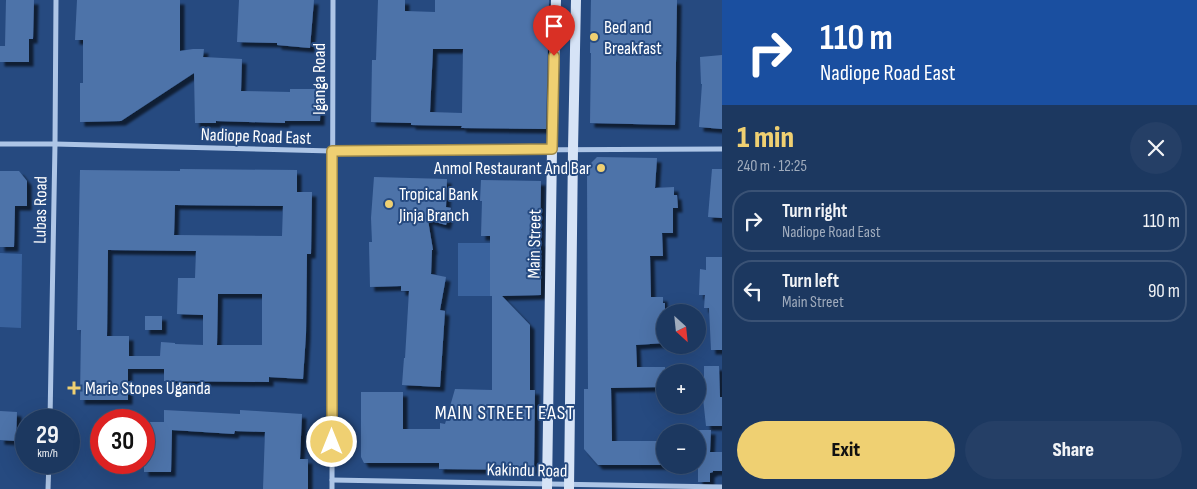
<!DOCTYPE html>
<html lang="en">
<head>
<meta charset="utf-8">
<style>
  body { margin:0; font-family:"Sofia Sans Condensed",sans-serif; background:#253f66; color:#f1f3f6; height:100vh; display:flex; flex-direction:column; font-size:19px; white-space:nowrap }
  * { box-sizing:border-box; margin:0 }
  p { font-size:16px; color:#a0acbd }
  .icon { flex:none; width:28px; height:28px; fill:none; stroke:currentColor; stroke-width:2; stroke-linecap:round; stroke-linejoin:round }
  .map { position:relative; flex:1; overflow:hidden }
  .details { display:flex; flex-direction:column; background:#1c3860; width:475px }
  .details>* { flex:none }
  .top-card { background:#1a4fa0; color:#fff; overflow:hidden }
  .needle { width:32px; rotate:153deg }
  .fabs { position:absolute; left:656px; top:304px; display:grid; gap:10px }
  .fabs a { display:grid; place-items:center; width:50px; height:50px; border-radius:50%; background:#1c3860; box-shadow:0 5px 20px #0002,0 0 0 1px #3a5275; font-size:25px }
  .speed { position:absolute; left:15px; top:409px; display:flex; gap:10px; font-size:25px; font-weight:700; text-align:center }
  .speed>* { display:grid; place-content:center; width:65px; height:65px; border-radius:50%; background:#1c3860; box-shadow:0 5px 20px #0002,0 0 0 1px #3a5275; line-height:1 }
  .speed small { font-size:12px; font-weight:400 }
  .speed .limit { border:8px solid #d22; background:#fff; color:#111 }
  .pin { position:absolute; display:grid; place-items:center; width:42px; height:42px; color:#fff; margin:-51px -21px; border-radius:50% 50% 50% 0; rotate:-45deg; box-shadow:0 0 5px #0007 }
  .pin .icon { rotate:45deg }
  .me { position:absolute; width:55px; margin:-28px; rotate:0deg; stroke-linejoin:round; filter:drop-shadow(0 0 4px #0008) }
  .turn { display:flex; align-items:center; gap:18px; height:105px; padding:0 15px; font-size:22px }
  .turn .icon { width:65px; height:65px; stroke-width:2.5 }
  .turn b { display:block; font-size:35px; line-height:42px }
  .round { display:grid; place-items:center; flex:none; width:52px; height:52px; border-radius:26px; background:#253f66 }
  .head { display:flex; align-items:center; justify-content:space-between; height:85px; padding:0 15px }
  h1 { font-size:30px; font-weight:800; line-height:38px; color:#efd072 }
  .action { display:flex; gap:10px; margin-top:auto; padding:10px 15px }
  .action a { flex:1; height:58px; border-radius:30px; background:#efd072; color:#111; font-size:20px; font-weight:800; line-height:58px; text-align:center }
  .action a+a { background:#253f66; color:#f1f3f6 }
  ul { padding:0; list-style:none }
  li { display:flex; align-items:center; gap:15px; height:62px; margin:0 10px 8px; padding:0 5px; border:2px solid #3a5275; border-radius:20px }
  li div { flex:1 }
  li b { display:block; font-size:19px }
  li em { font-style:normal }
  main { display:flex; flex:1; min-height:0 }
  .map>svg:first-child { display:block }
  .green { fill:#3a639e }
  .building { fill:#4e73a9; fill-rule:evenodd; filter:url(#shadow) }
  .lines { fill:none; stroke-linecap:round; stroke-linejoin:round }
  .street { stroke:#adc5e6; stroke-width:5 }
  .secondary { stroke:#d6e3f6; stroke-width:10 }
  .route-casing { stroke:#9b874a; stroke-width:12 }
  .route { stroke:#efd072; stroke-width:9 }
  .poi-dot { fill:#efd072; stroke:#264a80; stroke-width:2 }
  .labels { text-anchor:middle; stroke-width:4; stroke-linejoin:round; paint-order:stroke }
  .poi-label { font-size:18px; fill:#fff; stroke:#264a80; text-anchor:start }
  .street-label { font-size:18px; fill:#fff; stroke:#264a80 }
  .quarter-label { font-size:20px; letter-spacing:1px; fill:#fff; stroke:#264a80 }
</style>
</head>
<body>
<main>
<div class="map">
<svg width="722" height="489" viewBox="0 0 722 489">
  <defs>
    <filter id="shadow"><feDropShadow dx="4.5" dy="4.5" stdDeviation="1" flood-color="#0009"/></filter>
  </defs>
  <rect width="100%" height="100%" fill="#264a80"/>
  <!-- green -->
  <g class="green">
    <rect x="458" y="243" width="32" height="53"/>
    <polygon points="0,253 22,254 21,328 0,327"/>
  </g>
  <!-- building -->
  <g class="building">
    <polygon points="6,0 34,0 33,39 29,39 29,62 0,62 0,46 5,46"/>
    <polygon points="77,0 180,0 180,51 193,49 204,49 203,57 242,59 241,91 290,92 290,89 321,89 320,121 285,121 285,123 216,121 216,123 195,123 194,73 121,121 80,122 80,83 83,83 83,40 75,40"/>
    <polygon points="239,0 314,0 310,48 277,45 277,43 237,42"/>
    <path d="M378 0H405V11L435 12V0H549L546 129 461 128 462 126 411 125V123L371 122 372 60H376ZM433 49H463L462 113 430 112Z"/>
    <polygon points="591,0 677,0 675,125 590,123 591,53 590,53"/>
    <polygon points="722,55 722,129 699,127 702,84 701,84 700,57"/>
    <polygon points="597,157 657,158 655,188 674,187 674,195 677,195 678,208 673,208 673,233 662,233 663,256 650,256 651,297 663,297 663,303 665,303 665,343 636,345 637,367 665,367 665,381 662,381 662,387 611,388 612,441 664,441 664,465 598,465 584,449 584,389 588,389 587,176 591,163"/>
    <path d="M180 169 297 170V192H312L311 254H307L306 334 303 379 269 377V382L164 381V369H128V400H80L81 330H77L80 170 180 171ZM175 205 283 206 282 236 174 235ZM108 250 196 251 195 278H178L177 314 203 315V345L175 344V343L161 342 160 356H129V336H107ZM218 294H262V345H217Z"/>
    <polygon points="712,169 722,169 722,218 708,217"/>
    <polygon points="0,171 19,171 27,181 27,206 15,206 14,247 0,247"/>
    <polygon points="374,177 447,179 446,207 451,208 446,225 428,220 433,250 432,250 431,274 446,277 440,310 445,311 440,387 402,385 404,358 405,358 409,291 401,291 401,286 370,287 369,242 372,242 371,218"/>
    <polygon points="481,180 541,181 540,242 541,242 541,295 502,296 530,325 530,390 535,390 534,470 439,469 439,463 364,463 361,457 361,392 403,392 403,429 440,429 440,423 445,424 455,389 492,390 492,296 490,296 490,236 481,236 482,201 480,201"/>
    <polygon points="706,257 722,257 722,350 711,350 709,308 704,308 705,295 699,295 700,269 706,270"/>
    <rect x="145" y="316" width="17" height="14"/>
    <polygon points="704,366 719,366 720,397 722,397 722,426 706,426 703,398 704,398"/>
    <polygon points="164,410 240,414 240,410 302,414 300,459 308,459 308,489 263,489 265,432 235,431 234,434 172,430 171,472 144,472 144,422 164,422"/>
    <polygon points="0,411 17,412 16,441 0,440"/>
    <polygon points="698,430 711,430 710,452 722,452 722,471 713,471 713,472 710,473 710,482 698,482"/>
  </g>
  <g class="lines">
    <!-- street -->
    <g class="street">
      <polyline points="0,144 55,144 332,151 722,149"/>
      <polyline points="50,420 55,144 56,0"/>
      <polyline points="332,480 722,487"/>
      <polyline points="48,489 49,462"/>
      <polyline points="332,489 333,0"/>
    </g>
    <!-- secondary -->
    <g class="secondary">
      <polyline points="547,489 552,149 556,0"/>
      <polyline points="569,489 573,149 576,0"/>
    </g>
  </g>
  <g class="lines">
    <defs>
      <polyline id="route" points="332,442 332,151 552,149 554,56"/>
    </defs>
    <!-- route casing -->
    <use href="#route" class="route-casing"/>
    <!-- route -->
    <use href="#route" class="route"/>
  </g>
  <!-- markers -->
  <g class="poi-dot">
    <circle cx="594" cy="37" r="5"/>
    <circle cx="601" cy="168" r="5"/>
    <circle cx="389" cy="204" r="5"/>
    <path d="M71.5 380.5h5v5h5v5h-5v5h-5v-5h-5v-5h5z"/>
  </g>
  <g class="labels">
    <!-- poi labels -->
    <g class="poi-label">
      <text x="604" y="33">Bed and<tspan x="604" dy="21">Breakfast</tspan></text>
      <text x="591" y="174" text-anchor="end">Anmol Restaurant And Bar</text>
      <text x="399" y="200">Tropical Bank<tspan x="399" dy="21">Jinja Branch</tspan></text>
      <text x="85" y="394">Marie Stopes Uganda</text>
    </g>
    <!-- street labels -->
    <g class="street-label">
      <text transform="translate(319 79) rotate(-90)" y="6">Iganga Road</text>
      <text transform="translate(256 136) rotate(2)" y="6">Nadiope Road East</text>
      <text transform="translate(40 210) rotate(-89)" y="6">Lubas Road</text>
      <text transform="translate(534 244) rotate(-89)" y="6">Main Street</text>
      <text transform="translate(527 470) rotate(1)" y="6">Kakindu Road</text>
    </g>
    <!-- quarter labels -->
    <g class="quarter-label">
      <text x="505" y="419">MAIN STREET EAST</text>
    </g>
  </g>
</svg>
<div class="fabs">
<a><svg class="needle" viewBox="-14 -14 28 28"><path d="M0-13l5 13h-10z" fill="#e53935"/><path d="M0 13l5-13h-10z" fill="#a0acbd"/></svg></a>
<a>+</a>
<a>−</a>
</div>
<div class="speed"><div>29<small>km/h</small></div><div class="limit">30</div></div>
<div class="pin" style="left:554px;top:56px;background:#d93025"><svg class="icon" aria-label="arrive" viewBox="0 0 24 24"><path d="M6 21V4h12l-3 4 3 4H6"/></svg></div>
<svg class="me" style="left:332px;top:442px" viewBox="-20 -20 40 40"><circle r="17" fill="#efd072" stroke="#fff" stroke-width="3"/><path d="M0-11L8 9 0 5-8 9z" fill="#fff"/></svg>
</div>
<section class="details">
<div class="top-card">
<div class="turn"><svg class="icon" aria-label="right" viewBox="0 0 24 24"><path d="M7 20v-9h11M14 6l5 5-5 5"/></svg><div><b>110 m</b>Nadiope Road East</div></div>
</div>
<div class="head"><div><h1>1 min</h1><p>240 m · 12:25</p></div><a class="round"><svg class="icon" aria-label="close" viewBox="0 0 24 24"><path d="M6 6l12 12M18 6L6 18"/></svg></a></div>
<ul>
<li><svg class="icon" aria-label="right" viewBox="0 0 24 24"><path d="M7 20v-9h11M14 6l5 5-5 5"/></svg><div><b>Turn right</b><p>Nadiope Road East</p></div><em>110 m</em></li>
<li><svg class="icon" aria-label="left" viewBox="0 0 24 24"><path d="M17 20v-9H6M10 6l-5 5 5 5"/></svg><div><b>Turn left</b><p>Main Street</p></div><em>90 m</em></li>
</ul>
<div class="action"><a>Exit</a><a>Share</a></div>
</section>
</main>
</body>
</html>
